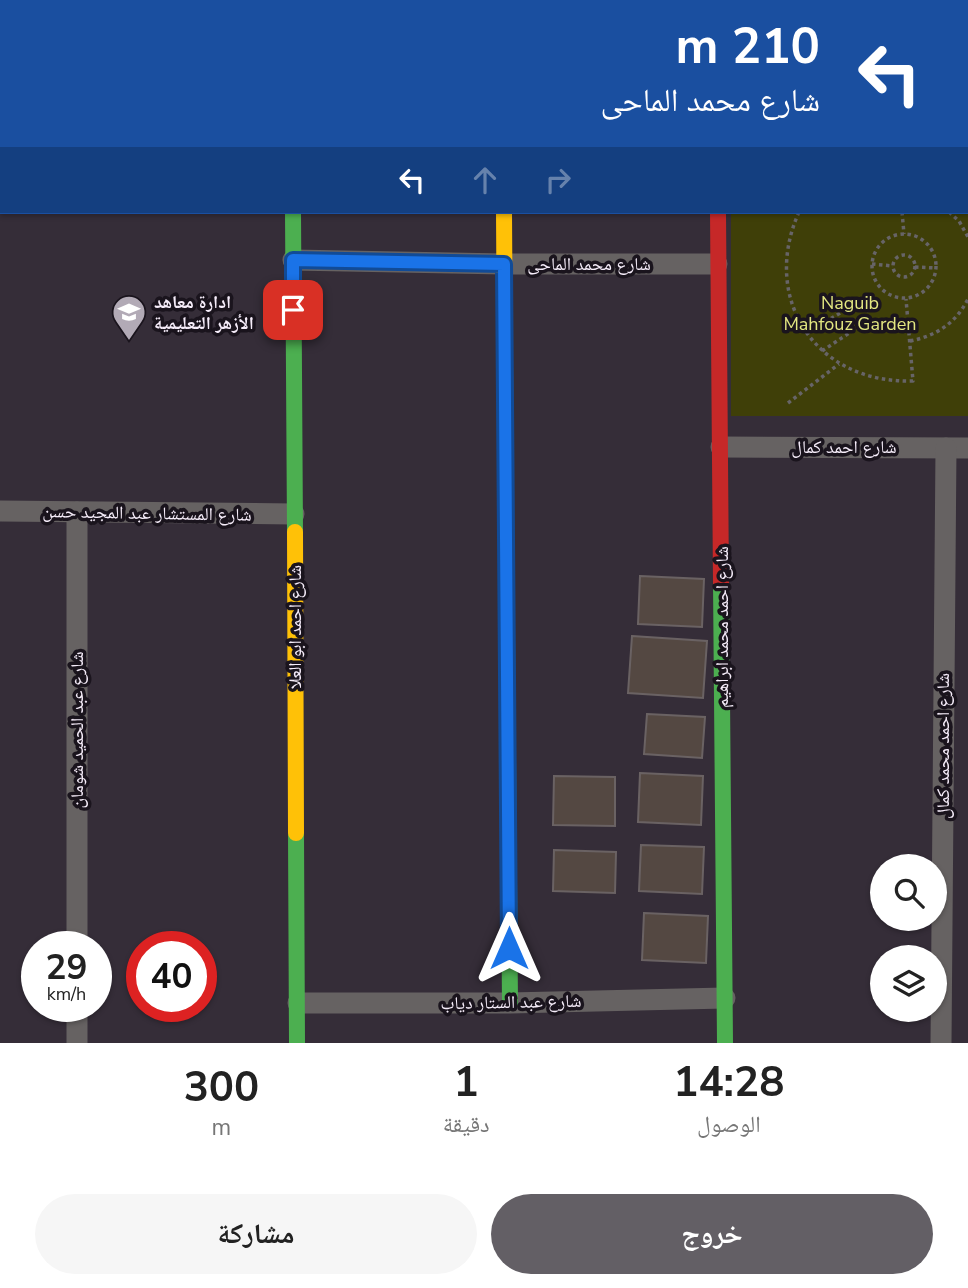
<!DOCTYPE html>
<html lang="ar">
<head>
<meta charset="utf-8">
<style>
  body { margin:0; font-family:"Nunito Sans","Noto Naskh Arabic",sans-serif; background:#f6f6f6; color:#222; direction:rtl; height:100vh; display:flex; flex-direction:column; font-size:26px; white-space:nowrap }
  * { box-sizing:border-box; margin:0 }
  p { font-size:23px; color:#767676 }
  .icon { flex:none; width:38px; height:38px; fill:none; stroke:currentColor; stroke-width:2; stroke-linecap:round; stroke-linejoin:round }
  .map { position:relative; height:1043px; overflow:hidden; direction:ltr }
  .drawer { display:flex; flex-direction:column; background:#fff; flex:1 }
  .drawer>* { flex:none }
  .hud { position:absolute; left:0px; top:0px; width:970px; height:214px; box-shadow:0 2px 5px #0004; direction:rtl; background:#1a4fa0; color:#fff; overflow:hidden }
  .buttons { position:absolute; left:870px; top:854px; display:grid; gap:14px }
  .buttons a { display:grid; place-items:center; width:77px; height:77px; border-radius:50%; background:#fff; box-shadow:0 2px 5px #0004; font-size:35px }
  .speed { position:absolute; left:21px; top:931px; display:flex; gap:14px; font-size:35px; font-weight:700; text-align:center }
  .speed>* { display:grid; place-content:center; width:91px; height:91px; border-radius:50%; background:#fff; box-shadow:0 2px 5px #0004; line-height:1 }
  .speed small { font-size:18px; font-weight:400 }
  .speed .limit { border:10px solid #d22; background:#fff; color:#111 }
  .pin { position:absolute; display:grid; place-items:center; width:60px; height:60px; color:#fff; margin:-30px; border-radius:14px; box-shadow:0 4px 10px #0006 }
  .me { position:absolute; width:77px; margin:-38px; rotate:0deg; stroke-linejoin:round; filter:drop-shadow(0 0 5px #0008) }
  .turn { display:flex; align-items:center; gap:24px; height:147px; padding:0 35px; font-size:32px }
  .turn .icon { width:91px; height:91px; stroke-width:2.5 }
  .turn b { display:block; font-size:49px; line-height:60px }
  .lanes { display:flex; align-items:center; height:66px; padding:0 35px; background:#0003; justify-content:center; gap:35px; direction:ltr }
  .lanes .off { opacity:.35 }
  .eta { display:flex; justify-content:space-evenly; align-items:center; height:119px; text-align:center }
  .eta b { font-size:42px; font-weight:700; line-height:49px }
  .action { display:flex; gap:14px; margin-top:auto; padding:14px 35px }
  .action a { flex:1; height:80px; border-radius:42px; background:#635f65; color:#fff; font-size:28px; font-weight:700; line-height:80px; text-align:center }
  .action a+a { background:#f6f6f6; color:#222 }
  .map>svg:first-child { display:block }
  .green { fill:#3f3f08 }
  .building { fill:#544842; stroke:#6a6263; stroke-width:2 }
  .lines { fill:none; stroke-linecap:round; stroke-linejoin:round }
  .path { stroke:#676467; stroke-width:3.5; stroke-dasharray:3.5 3.5; stroke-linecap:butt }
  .street { stroke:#666262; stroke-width:21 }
  .fast { stroke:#4caf50; stroke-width:16 }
  .slow { stroke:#ffc107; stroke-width:16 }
  .jam { stroke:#c62828; stroke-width:16 }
  .route-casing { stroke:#114b97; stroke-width:18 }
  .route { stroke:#1a73e8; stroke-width:12 }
  .labels { text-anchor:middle; stroke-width:7; stroke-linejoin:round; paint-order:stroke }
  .street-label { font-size:18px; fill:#f6edfa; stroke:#1a141d }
  .poi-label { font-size:18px; font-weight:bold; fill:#f6edfa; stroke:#1a141d; text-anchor:start }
  .park-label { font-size:18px; fill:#e3e781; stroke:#1a141d }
</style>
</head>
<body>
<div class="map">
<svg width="968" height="1043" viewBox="0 0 968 1043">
  <rect width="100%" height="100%" fill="#352d38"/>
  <!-- green -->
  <polygon class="green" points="968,88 968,416 731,416 731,212 968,212"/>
  <!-- building -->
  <g class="building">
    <polygon points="640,576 704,579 702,627 638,624"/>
    <polygon points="632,636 707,641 703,698 628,693"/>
    <polygon points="647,714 705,717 702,758 644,754"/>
    <polygon points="640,773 703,776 701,825 638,822"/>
    <polygon points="554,776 615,777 615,826 553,825"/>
    <polygon points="641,845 704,847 702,894 639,891"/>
    <polygon points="554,850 616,852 615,893 553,891"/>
    <polygon points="644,913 708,916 706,963 642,960"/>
  </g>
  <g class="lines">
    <!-- path -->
    <g class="path">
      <path d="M799 212C760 299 816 384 913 381L906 299"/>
      <polyline points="902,212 904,234"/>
      <polyline points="949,212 959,221 968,237"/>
      <circle cx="904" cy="266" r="32"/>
      <circle cx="904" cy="266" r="11"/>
      <polyline points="872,264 893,266"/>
      <polyline points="915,267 936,268"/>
      <path d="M807 333 855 304C866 303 873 312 866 322L822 351"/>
      <path d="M910 341C936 336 956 323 968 299"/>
      <polyline points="788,403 839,364"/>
    </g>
    <!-- street -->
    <g class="street">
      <polyline points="74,0 74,2"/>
      <polyline points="293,0 293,2"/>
      <polyline points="503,0 503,2"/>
      <polyline points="720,0 720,2"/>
      <polyline points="939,0 939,2"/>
      <polyline points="0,14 2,14"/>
      <polyline points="293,260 504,264 717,264"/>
      <polyline points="721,447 968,448"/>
      <polyline points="0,511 294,514"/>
      <polyline points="77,512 77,947"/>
      <polyline points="298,1003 510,1003 725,998"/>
      <polyline points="77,1006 77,1043"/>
      <polyline points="941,1043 946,448"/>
    </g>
    <!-- fast -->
    <g class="fast">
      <polyline points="293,212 295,532"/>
      <polyline points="506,516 510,1003"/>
      <polyline points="721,583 725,1043"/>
      <polyline points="296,833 297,1043"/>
    </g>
    <!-- slow -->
    <g class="slow">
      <polyline points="504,212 506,516"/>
      <polyline points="295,532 296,833"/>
    </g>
    <!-- jam -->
    <polyline class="jam" points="718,212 721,583"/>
  </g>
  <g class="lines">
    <defs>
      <polyline id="route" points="293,310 293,260 504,264 509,948"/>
    </defs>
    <!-- route casing -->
    <use href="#route" class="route-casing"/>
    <!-- route -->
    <use href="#route" class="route"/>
  </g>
  <!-- icons -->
  <defs>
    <symbol id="school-pin" viewBox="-11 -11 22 30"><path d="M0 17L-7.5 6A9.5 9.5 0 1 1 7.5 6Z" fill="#b2aab6" stroke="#1a141d"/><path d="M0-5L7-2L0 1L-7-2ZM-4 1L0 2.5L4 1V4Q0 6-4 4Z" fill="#fff"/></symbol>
  </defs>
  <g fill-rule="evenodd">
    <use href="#school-pin" x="110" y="293" width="38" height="52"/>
  </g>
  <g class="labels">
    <!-- street labels -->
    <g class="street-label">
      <text x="589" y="270">شارع محمد الماحى</text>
      <text x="844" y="453">شارع احمد كمال</text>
      <text transform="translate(147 513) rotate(1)" y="6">شارع المستشار عبد المجيد حسن</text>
      <text transform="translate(295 627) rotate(-90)" y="6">شارع احمد ابو العلا</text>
      <text transform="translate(722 627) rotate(-90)" y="6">شارع احمد محمد ابراهيم</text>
      <text transform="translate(77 730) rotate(-90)" y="6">شارع عبد الحميد شومان</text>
      <text transform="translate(943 746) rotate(-90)" y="6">شارع احمد محمد كمال</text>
      <text transform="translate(511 1002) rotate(-1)" y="6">شارع عبد الستار دياب</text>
    </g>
    <!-- poi labels -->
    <g class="poi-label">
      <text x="154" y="308">ادارة معاهد<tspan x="154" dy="21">الأزهر التعليمية</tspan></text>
    </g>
    <!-- park labels -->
    <g class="park-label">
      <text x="850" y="309">Naguib<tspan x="850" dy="21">Mahfouz Garden</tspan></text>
    </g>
  </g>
</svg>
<div class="buttons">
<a><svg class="icon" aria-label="search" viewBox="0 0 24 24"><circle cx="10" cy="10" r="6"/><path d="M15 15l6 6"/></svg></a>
<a><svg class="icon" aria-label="layers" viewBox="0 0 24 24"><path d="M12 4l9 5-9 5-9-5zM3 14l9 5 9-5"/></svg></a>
</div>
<div class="speed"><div>29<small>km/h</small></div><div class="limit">40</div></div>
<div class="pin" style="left:293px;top:310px;background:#d93025"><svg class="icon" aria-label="arrive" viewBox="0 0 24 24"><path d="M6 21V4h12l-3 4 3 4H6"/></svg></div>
<svg class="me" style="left:509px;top:948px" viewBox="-20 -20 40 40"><path d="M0-17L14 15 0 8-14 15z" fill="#1a73e8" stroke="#fff" stroke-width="4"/></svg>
<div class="hud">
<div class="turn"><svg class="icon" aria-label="left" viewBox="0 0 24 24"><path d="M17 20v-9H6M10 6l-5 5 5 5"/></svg><div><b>210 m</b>شارع محمد الماحى</div></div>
<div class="lanes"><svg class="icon" aria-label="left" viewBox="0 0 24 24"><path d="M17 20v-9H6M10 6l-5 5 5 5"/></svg><svg class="icon off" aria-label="ahead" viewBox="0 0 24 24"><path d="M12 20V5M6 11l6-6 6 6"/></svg><svg class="icon off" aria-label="right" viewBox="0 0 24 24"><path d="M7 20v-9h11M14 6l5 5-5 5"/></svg></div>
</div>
</div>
<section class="drawer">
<div class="eta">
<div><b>14:28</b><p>الوصول</p></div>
<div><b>1</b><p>دقيقة</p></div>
<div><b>300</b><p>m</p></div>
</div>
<div class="action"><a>خروج</a><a>مشاركة</a></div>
</section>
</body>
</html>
